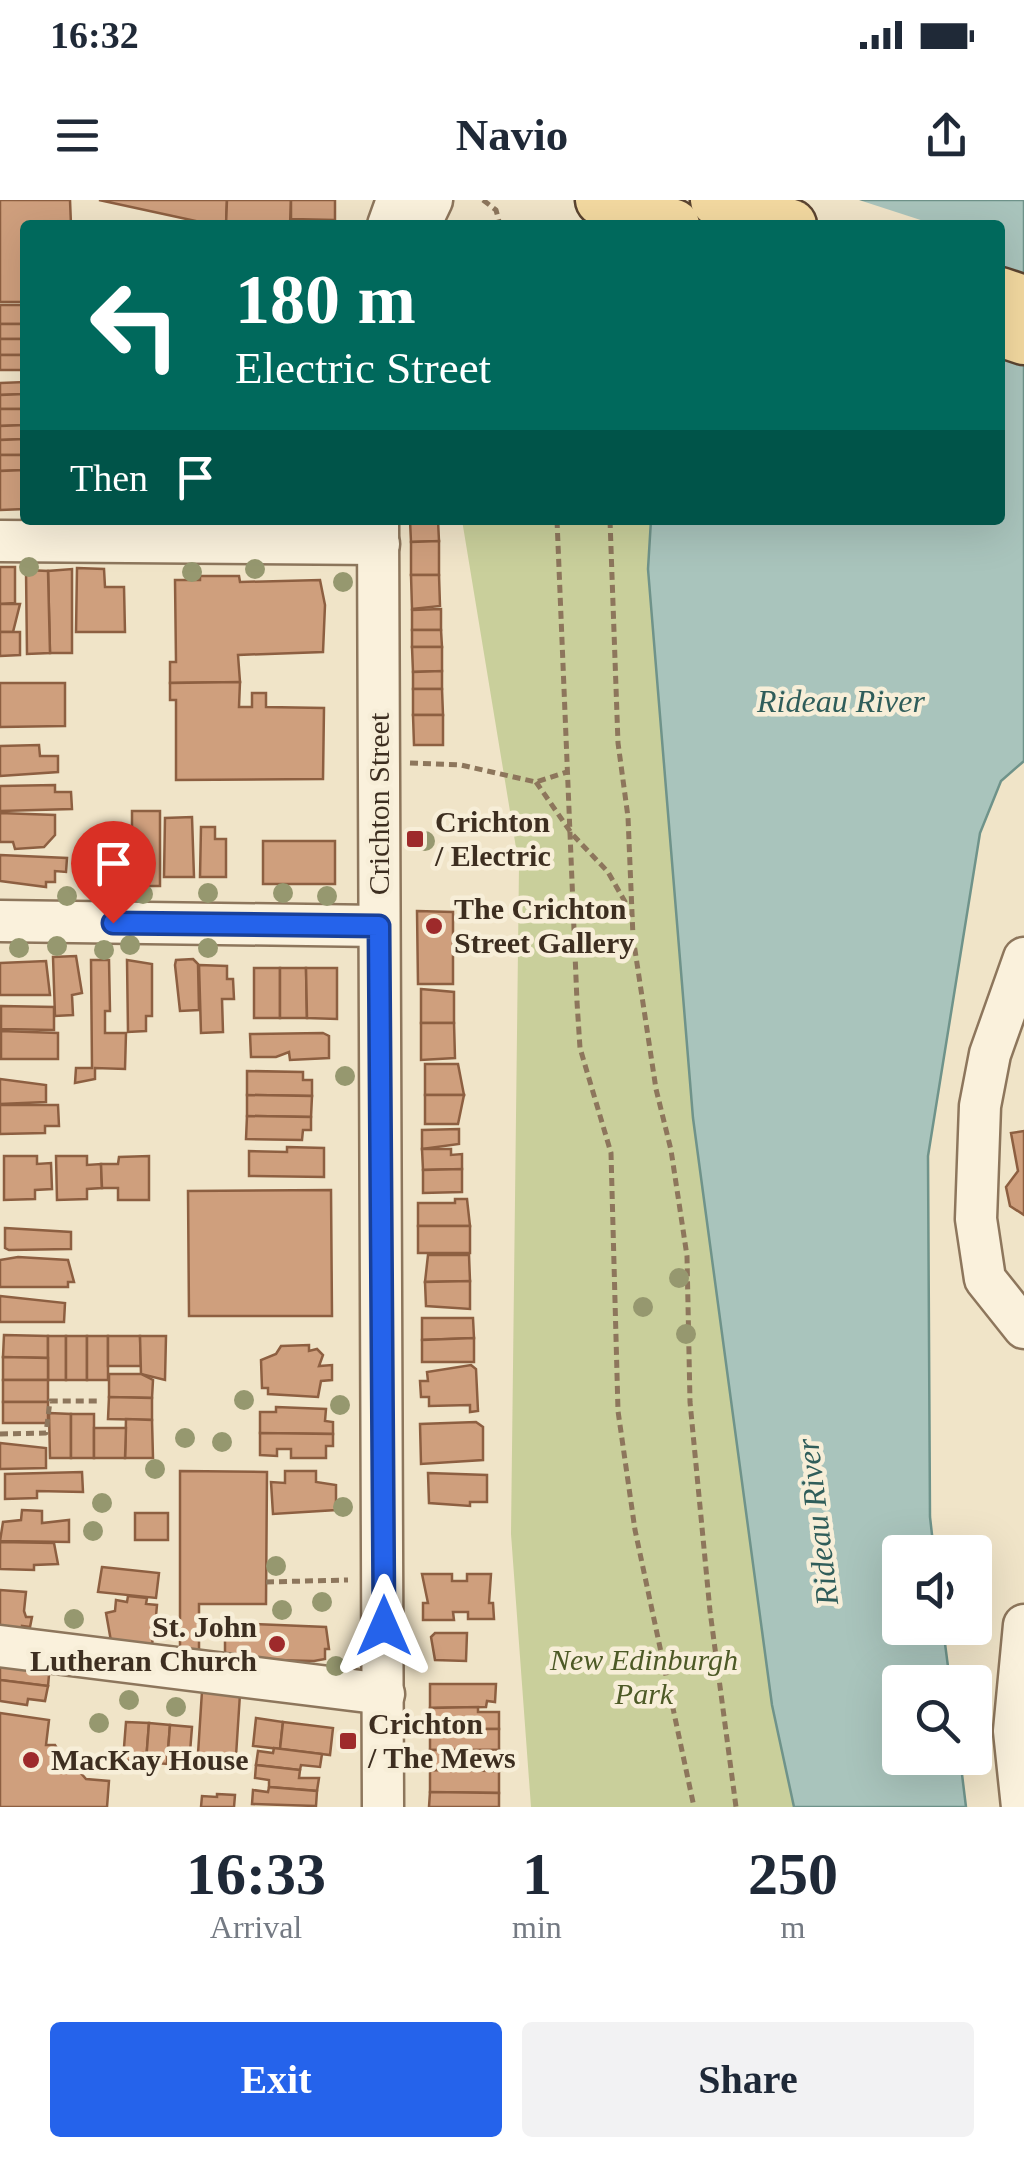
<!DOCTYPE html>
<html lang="en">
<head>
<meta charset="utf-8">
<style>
  body { margin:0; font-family:Georgia,serif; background:#f2f2f3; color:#1f2937; height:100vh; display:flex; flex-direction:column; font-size:38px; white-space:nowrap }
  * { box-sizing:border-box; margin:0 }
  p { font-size:32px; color:#747a83 }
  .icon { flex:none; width:55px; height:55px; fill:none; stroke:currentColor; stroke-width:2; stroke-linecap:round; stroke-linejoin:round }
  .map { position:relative; height:1607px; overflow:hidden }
  .panel { display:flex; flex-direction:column; background:#fff; flex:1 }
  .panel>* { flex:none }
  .hud { position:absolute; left:20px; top:20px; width:985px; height:305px; border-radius:10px; box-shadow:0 10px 40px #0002; background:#00695c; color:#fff; overflow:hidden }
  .fabs { position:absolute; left:882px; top:1335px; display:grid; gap:20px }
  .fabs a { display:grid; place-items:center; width:110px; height:110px; border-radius:10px; background:#fff; box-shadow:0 10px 40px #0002; font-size:50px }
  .pin { position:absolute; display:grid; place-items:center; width:85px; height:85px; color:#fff; margin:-102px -42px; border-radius:50% 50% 50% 0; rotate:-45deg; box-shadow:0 0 10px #0007 }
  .pin .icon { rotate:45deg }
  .me { position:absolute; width:110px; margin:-55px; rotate:0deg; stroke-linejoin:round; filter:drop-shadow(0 0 8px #0008) }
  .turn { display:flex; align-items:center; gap:35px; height:210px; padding:0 50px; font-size:45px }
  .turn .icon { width:130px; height:130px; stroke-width:2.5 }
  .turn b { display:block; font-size:70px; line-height:85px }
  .then { display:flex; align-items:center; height:95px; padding:0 50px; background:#0003; gap:20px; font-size:38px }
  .eta { display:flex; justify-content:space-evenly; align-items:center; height:170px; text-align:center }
  .eta b { font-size:60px; font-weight:800; line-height:70px }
  .button { display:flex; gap:20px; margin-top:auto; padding:20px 50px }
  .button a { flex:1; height:115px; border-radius:10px; background:#2563eb; color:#fff; font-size:40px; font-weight:800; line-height:115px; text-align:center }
  .button a+a { background:#f2f2f3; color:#1f2937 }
  .status { display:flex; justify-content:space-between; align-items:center; height:70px; padding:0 50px; background:#fff; direction:ltr }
  .status svg { height:28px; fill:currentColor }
  header { display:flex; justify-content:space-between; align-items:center; height:130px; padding:0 50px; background:#fff; font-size:45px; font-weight:800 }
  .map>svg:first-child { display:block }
  .green { fill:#c9cf9b }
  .water { fill:#a9c4bc; stroke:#6f938a; stroke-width:2.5 }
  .pier { fill:#f0e4c8 }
  .building { fill:#cf9f7d; stroke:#8d5f41; stroke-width:2.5 }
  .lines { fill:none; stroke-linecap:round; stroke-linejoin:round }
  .minor-casing { stroke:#8d765c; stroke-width:45 }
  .major-casing { stroke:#5b4430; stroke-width:55 }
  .path { stroke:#8d765c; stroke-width:5; stroke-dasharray:8 5; stroke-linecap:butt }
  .minor { stroke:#faf1dc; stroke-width:40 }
  .major { stroke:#f3d9a0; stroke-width:50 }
  .tree { fill:#96986f }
  .route-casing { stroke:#184099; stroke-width:25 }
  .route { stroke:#2563eb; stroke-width:18 }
  .poi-dot { fill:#9e2a2b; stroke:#f7eed8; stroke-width:4 }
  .labels { text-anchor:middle; stroke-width:9; stroke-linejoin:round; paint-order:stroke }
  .street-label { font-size:30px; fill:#3d2e20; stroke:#f7eed8 }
  .poi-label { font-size:30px; font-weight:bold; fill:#3d2e20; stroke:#f7eed8; text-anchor:start }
  .park-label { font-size:30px; font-style:italic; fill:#4d5a26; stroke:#f7eed8 }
  .water-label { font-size:32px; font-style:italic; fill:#2f5d5a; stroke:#f7eed8 }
</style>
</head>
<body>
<div class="status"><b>16:32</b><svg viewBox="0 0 49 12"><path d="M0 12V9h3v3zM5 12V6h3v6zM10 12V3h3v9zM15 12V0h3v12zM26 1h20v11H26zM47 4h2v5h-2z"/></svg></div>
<header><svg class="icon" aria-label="menu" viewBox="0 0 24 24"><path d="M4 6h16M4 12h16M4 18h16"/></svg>Navio<svg class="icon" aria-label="share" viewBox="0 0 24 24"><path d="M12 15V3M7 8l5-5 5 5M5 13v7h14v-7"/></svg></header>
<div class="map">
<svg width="1024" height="1607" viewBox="0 0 1024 1607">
  <rect width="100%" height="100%" fill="#f0e4c8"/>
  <!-- green -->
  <polygon class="green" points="462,320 651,320 648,369 693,918 772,1505 794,1607 531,1607 511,1334 519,666"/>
  <!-- water -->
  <polygon class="water" points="672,0 1024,0 1024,561 1001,581 980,633 928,956 930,1317 934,1352 900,1352 900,1428 943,1428 950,1482 900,1482 900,1558 960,1558 966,1607 794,1607 772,1505 693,918 648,369 651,320 1000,320 1000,25 671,25"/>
  <!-- pier -->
  <polygon class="pier" points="667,0 859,0 936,25 666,25"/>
  <!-- building -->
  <g class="building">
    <polygon points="0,0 70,0 71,25 25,25 25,102 0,102"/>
    <polygon points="99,0 227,0 226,25 214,25"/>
    <polygon points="227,0 291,0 290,25 226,25"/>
    <polygon points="291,0 335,0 335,20 291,19"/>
    <rect x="0" y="105" width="25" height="19"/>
    <rect x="0" y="124" width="25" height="15"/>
    <rect x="0" y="139" width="25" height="16"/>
    <rect x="0" y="155" width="25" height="15"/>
    <polygon points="25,182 25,194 0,195 0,183"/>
    <polygon points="25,194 25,209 0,209 0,195"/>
    <polygon points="0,209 25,209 25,225 0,226"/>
    <polygon points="25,225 25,239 0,240 0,226"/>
    <polygon points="25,239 25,255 0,255 0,240"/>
    <polygon points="0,255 25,255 25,270 0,271"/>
    <polygon points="25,270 25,309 0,310 0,271"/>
    <polygon points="410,320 438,320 439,341 411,342"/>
    <polygon points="439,341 439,375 411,375 411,342"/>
    <polygon points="0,367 15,367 15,403 0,404"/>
    <polygon points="77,368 104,369 105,387 124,387 125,432 76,432"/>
    <polygon points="72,369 72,453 50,453 48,371"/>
    <polygon points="26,370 48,371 50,453 27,454"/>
    <polygon points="411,375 439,375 440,406 412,409"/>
    <polygon points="200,376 239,376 240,382 320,380 325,405 323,452 238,455 240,482 170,483 170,462 176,462 175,380 200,380"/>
    <polygon points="0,404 20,404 13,432 0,432"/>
    <polygon points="441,409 441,430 412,430 412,410"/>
    <polygon points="412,430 441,430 442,447 412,447"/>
    <polygon points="0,432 20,432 20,455 0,456"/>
    <polygon points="412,447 442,447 442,471 413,472"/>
    <polygon points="442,471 442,489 413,489 413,472"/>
    <polygon points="240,482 239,507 252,507 252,493 266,493 266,507 324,508 323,579 176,580 176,500 170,500 170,483"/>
    <polygon points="0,483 65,483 65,526 0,527"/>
    <polygon points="413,489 442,489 443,515 413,515"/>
    <polygon points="413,515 443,515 443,545 414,545"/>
    <polygon points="39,545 40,556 58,556 58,572 0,576 0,546"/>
    <polygon points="55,585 55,592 71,592 72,609 0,611 0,586"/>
    <polygon points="132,611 160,611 160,686 123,686 123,627 132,627"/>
    <polygon points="0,613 55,615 55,635 44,647 15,649 13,642 0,642"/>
    <polygon points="192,617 194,677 164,677 165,618"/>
    <polygon points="201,627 215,627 215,639 226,639 226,677 200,677"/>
    <rect x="263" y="641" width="72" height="43"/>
    <polygon points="0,655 67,658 66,672 55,671 55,682 46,682 46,687 0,681"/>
    <polygon points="417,711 453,712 453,784 418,784"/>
    <polygon points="76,756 82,793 72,795 73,815 55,816 53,757"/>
    <polygon points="193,759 198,764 199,810 180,811 175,765 176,760"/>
    <polygon points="91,760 109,760 110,811 105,811 105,833 126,833 125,869 95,868 95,879 75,883 76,868 92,868"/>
    <polygon points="127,760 152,764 152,816 146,816 146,831 128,832"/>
    <polygon points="46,761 50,795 0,795 0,763"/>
    <polygon points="199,765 227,766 227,779 233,779 234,799 222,799 223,832 201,833"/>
    <rect x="254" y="768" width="26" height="50"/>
    <polygon points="280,768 306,768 307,818 280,818"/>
    <polygon points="306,768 337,768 337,819 307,818"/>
    <polygon points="421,789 454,792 454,823 421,823"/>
    <polygon points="1,806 54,807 54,830 1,829"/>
    <polygon points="421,823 454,823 455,858 421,860"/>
    <polygon points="1,831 58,833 58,859 1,859"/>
    <polygon points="323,833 329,836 329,858 290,860 289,852 276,857 251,857 250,834"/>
    <polygon points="425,864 458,864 464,895 425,895"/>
    <polygon points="247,871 303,872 303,880 312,880 312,896 247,895"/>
    <polygon points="0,879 46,885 46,902 0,904"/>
    <polygon points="247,895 312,896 311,917 247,916"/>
    <polygon points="425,895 464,895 458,924 425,924"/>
    <polygon points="0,905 58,905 59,926 45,926 45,933 0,934"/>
    <polygon points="247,916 311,917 311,930 303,930 302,940 246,939"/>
    <polygon points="459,929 459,944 422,949 422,930"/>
    <polygon points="1024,931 1024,1015 1010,1006 1006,987 1018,971 1011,933"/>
    <polygon points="287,947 324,948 324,977 249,976 249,951 287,952"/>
    <polygon points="422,949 451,949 451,955 462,954 462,969 423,970"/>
    <polygon points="4,956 37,956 37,964 51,963 52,989 35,990 35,999 4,1000"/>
    <polygon points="56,956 87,956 87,965 101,964 102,988 87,989 87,999 57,1000"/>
    <polygon points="149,956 149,1000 118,1000 118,988 102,988 101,964 118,964 119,957"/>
    <polygon points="462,969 462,992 423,993 423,970"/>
    <polygon points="331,990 332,1116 189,1116 188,991"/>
    <polygon points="455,999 467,999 470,1026 418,1026 418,1003 455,1003"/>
    <rect x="418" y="1026" width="52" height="27"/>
    <polygon points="5,1028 71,1032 71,1049 9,1050 5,1048"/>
    <polygon points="428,1055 469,1055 470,1081 425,1082"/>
    <polygon points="18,1057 68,1060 74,1082 68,1082 68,1087 0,1087 0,1060"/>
    <polygon points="470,1081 470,1109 426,1106 425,1082"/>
    <polygon points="0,1096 65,1103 64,1122 0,1122"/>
    <polygon points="422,1118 473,1118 474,1138 422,1140"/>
    <polygon points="4,1135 48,1136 48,1158 3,1157"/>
    <rect x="48" y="1136" width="18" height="44"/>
    <rect x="66" y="1136" width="21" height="44"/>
    <rect x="87" y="1136" width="21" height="44"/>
    <polygon points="108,1136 140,1136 141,1166 108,1166"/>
    <polygon points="140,1136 166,1136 165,1180 141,1174"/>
    <polygon points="474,1138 474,1162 422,1162 422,1140"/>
    <polygon points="309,1145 309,1151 317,1149 323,1155 319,1166 332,1165 332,1180 321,1181 318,1197 268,1194 268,1188 262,1188 261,1160 276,1154 281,1146"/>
    <polygon points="3,1157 48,1158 48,1180 3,1180"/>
    <polygon points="471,1165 476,1169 478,1211 470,1212 470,1205 429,1206 429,1197 421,1197 420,1181 428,1181 427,1172"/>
    <polygon points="109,1174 141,1174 153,1180 152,1198 109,1197"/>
    <rect x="3" y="1180" width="45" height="22"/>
    <polygon points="109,1197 152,1198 152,1220 108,1219"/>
    <rect x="3" y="1202" width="45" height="21"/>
    <polygon points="276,1207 326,1209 325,1221 333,1222 333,1234 260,1233 260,1212 276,1212"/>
    <polygon points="49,1213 71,1214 71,1258 50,1258"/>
    <rect x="71" y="1214" width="23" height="44"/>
    <polygon points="126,1219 152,1220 153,1258 125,1258"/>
    <polygon points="476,1222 483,1227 483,1260 421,1264 420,1224"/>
    <polygon points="94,1228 126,1228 125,1258 94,1258"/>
    <polygon points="260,1233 333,1234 333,1246 326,1246 326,1258 291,1258 291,1249 277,1249 277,1256 260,1255"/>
    <polygon points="0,1243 46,1248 46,1268 0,1269"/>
    <polygon points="180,1271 267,1272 266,1404 199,1404 199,1452 180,1451"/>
    <polygon points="285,1271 316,1271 316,1282 336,1285 336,1310 273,1314 271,1282 285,1283"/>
    <polygon points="82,1272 83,1292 37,1291 37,1298 5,1299 5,1274"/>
    <polygon points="428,1273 487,1275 487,1302 470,1302 470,1306 429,1303"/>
    <polygon points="22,1310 42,1311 42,1323 69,1320 69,1342 0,1341 3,1322 21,1320"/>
    <rect x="135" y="1313" width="33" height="27"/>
    <polygon points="0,1342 54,1343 58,1364 34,1365 34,1370 0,1369"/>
    <polygon points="102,1367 159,1373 156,1398 98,1392"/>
    <polygon points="422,1374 452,1374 452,1381 467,1381 467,1374 491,1374 489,1403 493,1403 494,1419 468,1419 468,1412 453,1412 454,1420 423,1420 423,1403 428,1403"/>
    <polygon points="0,1390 26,1392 24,1411 26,1417 32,1417 30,1427 22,1426 21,1436 0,1434"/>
    <polygon points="128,1396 147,1398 146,1404 157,1405 156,1416 162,1417 160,1436 153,1435 152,1446 111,1441 106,1413 115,1411 116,1400 127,1402"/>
    <polygon points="230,1423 326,1427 329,1449 325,1449 325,1459 314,1461 229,1459 225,1457 225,1440 230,1439 226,1425"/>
    <polygon points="435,1433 467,1433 466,1461 435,1460 431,1437"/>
    <polygon points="0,1457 32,1461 30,1473 49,1475 48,1486 0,1480"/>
    <polygon points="0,1480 48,1486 45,1501 28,1499 27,1505 0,1501"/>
    <polygon points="430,1484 496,1484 495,1502 487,1501 486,1507 430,1508"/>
    <polygon points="202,1491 240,1494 236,1556 198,1554"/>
    <polygon points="478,1507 478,1512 499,1512 499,1529 430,1529 430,1508"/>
    <polygon points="0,1513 49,1520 46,1545 55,1545 70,1570 79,1571 86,1579 109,1581 107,1607 0,1607"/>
    <polygon points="256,1518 283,1522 280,1549 253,1546"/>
    <polygon points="126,1522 149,1523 146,1562 123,1560"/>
    <polygon points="283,1522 333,1528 330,1555 280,1549"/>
    <polygon points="149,1523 170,1525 167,1564 146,1562"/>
    <polygon points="170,1525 192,1527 189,1565 167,1564"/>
    <rect x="430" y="1529" width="69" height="21"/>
    <polygon points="274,1548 322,1554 320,1567 301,1565 300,1570 256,1565 258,1551 273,1553"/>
    <polygon points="430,1550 499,1550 499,1571 430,1570"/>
    <polygon points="256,1565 300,1570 299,1578 319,1578 317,1591 269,1587 269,1580 255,1578"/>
    <polygon points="430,1570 499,1571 499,1593 430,1592"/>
    <polygon points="269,1587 317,1591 316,1606 252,1604 253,1590 268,1592"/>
    <polygon points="430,1592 499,1593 499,1607 429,1607"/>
    <polygon points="217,1594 235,1595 234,1607 201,1607 202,1596 217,1597"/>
  </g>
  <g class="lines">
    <defs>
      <g id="minor">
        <polyline points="388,25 397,0"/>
        <polyline points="420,25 432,0"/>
        <polyline points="378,320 383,1607"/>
        <polyline points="0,341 379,344"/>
        <polyline points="0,721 379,726"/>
        <polyline points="1024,758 990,854 980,906 976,1019 985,1079 1024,1128"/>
        <polyline points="0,1446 384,1494"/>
        <polyline points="1022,1607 1014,1531 1024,1425"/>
      </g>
      <g id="major">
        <polyline points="601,0 674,25"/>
        <polyline points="716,0 791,25"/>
        <polyline points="1000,93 1024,101"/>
        <polyline points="1000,131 1024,139"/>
      </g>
    </defs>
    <!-- minor casing -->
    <use href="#minor" class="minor-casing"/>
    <!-- major casing -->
    <use href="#major" class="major-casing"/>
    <!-- path -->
    <g class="path">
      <polyline points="483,0 496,10 500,25"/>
      <polyline points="557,320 577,802 580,848 611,953 618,1211 635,1330 694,1607"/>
      <polyline points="610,320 618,543 628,617 633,737 656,889 671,950 687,1056 690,1202 710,1411 736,1607"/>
      <polyline points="410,563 461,565 536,582 567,572"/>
      <polyline points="536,582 572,634 608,672 628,707"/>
      <polyline points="0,1234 46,1233 50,1201 98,1201"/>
      <polyline points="266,1382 348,1380"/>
    </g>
    <!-- minor -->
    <use href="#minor" class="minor"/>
    <!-- major -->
    <use href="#major" class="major"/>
  </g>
  <!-- trees -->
  <g class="tree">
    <circle cx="29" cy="367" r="10"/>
    <circle cx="255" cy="369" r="10"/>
    <circle cx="192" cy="372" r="10"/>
    <circle cx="343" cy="382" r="10"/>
    <circle cx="425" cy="641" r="10"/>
    <circle cx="208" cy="693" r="10"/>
    <circle cx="283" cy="693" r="10"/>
    <circle cx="143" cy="694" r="10"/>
    <circle cx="110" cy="695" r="10"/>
    <circle cx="67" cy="696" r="10"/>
    <circle cx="327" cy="696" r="10"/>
    <circle cx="130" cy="745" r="10"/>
    <circle cx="57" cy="746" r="10"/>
    <circle cx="19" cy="748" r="10"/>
    <circle cx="208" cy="748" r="10"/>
    <circle cx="104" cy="750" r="10"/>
    <circle cx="345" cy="876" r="10"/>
    <circle cx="679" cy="1078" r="10"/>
    <circle cx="643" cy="1107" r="10"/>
    <circle cx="686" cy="1134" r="10"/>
    <circle cx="244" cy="1200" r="10"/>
    <circle cx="340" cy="1205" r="10"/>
    <circle cx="185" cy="1238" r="10"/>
    <circle cx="222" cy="1242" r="10"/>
    <circle cx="155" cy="1269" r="10"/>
    <circle cx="102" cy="1303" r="10"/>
    <circle cx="343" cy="1307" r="10"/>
    <circle cx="93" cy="1331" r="10"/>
    <circle cx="276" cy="1366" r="10"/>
    <circle cx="322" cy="1402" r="10"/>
    <circle cx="282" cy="1410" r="10"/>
    <circle cx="74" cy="1419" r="10"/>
    <circle cx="336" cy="1466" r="10"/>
    <circle cx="129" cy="1500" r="10"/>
    <circle cx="176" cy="1507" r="10"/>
    <circle cx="99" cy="1523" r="10"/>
  </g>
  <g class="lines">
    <defs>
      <polyline id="route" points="113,723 379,726 384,1426"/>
    </defs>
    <!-- route casing -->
    <use href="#route" class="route-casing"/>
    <!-- route -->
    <use href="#route" class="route"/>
  </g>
  <!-- markers -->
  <g class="poi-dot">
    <rect x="405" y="629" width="20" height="20" rx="5"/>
    <circle cx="434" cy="726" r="10"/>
    <circle cx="277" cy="1444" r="10"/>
    <rect x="338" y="1531" width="20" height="20" rx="5"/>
    <circle cx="31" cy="1560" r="10"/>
  </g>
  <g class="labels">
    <!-- street labels -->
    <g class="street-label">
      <text transform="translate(379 604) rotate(-90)" y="10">Crichton Street</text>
    </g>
    <!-- poi labels -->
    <g class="poi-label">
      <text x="435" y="632">Crichton<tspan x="435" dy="34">/ Electric</tspan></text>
      <text x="454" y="719">The Crichton<tspan x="454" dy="34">Street Gallery</tspan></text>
      <text x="257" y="1437" text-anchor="end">St. John<tspan x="257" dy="34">Lutheran Church</tspan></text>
      <text x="368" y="1534">Crichton<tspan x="368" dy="34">/ The Mews</tspan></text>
      <text x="51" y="1570">MacKay House</text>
    </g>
    <!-- park labels -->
    <g class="park-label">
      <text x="644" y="1470">New Edinburgh<tspan x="644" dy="34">Park</tspan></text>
    </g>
    <!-- water labels -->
    <g class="water-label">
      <text x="841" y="512">Rideau River</text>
      <text transform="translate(817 1322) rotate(-97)" y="11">Rideau River</text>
    </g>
  </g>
</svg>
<div class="fabs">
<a><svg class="icon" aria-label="sound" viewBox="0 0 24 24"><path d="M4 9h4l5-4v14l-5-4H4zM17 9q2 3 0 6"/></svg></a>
<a><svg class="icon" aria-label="search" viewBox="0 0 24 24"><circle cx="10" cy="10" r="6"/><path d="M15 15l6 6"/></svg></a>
</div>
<div class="pin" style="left:113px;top:723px;background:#d93025"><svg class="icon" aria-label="arrive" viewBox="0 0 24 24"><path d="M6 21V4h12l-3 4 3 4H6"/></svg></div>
<svg class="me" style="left:384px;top:1426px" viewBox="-20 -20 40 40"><path d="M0-17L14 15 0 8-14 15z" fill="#2563eb" stroke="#fff" stroke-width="4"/></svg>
<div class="hud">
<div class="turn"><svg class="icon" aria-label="left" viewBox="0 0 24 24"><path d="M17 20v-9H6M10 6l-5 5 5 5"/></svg><div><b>180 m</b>Electric Street</div></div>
<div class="then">Then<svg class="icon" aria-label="arrive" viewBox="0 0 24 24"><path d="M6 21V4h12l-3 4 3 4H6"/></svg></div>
</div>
</div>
<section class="panel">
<div class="eta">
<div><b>16:33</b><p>Arrival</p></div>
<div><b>1</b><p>min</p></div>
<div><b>250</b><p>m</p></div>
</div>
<div class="button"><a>Exit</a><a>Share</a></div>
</section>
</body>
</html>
